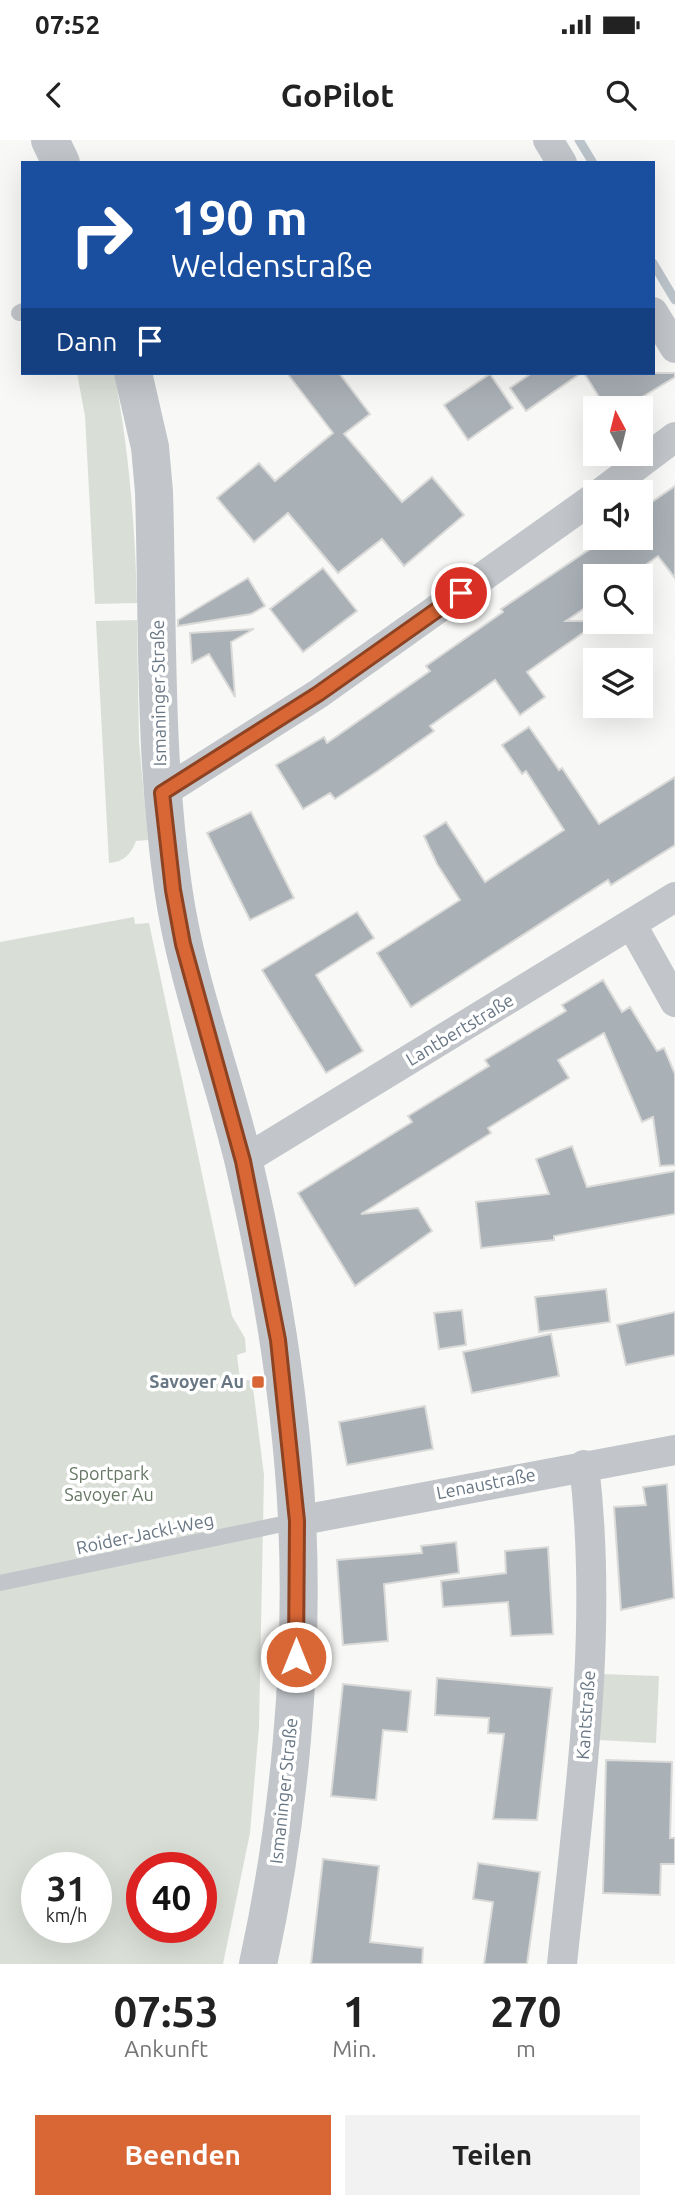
<!DOCTYPE html>
<html lang="de">
<head>
<meta charset="utf-8">
<style>
  body { margin:0; font-family:Ubuntu,sans-serif; background:#f2f2f2; color:#222; height:100vh; display:flex; flex-direction:column; font-size:26px; white-space:nowrap }
  * { box-sizing:border-box; margin:0 }
  p { font-size:23px; color:#767676 }
  .icon { flex:none; width:38px; height:38px; fill:none; stroke:currentColor; stroke-width:2; stroke-linecap:round; stroke-linejoin:round }
  .map { position:relative; height:1824px; overflow:hidden }
  .drawer { display:flex; flex-direction:column; background:#fff; flex:1 }
  .drawer>* { flex:none }
  .top-card { position:absolute; left:21px; top:21px; width:634px; height:214px; border-radius:0px; box-shadow:0 7px 28px #0002; background:#1a4fa0; color:#fff; overflow:hidden }
  .needle { width:46px; rotate:353deg }
  .fabs { position:absolute; left:583px; top:256px; display:grid; gap:14px }
  .fabs a { display:grid; place-items:center; width:70px; height:70px; border-radius:0px; background:#fff; box-shadow:0 7px 28px #0002; font-size:35px }
  .speed { position:absolute; left:21px; top:1712px; display:flex; gap:14px; font-size:35px; font-weight:700; text-align:center }
  .speed>* { display:grid; place-content:center; width:91px; height:91px; border-radius:50%; background:#fff; box-shadow:0 7px 28px #0002; line-height:1 }
  .speed small { font-size:18px; font-weight:400 }
  .speed .limit { border:10px solid #d22; background:#fff; color:#111 }
  .pin { position:absolute; display:grid; place-items:center; width:60px; height:60px; color:#fff; margin:-30px; border:4px solid #fff; border-radius:50%; box-shadow:0 2px 7px #0007 }
  .me { position:absolute; width:77px; margin:-38px; rotate:0deg; stroke-linejoin:round; filter:drop-shadow(0 0 5px #0008) }
  .turn { display:flex; align-items:center; gap:24px; height:147px; padding:0 35px; font-size:32px }
  .turn .icon { width:91px; height:91px; stroke-width:2.5 }
  .turn b { display:block; font-size:49px; line-height:60px }
  .then { display:flex; align-items:center; height:66px; padding:0 35px; background:#0003; gap:14px; font-size:26px }
  .eta { display:flex; justify-content:space-evenly; align-items:center; height:119px; text-align:center }
  .eta b { font-size:42px; font-weight:700; line-height:49px }
  .action { display:flex; gap:14px; margin-top:auto; padding:14px 35px }
  .action a { flex:1; height:80px; border-radius:0px; background:#d96635; color:#fff; font-size:28px; font-weight:700; line-height:80px; text-align:center }
  .action a+a { background:#f2f2f2; color:#222 }
  .status { display:flex; justify-content:space-between; align-items:center; height:49px; padding:0 35px; background:#fff; direction:ltr }
  .status svg { height:19px; fill:currentColor }
  header { display:flex; justify-content:space-between; align-items:center; height:91px; padding:0 35px; background:#fff; font-size:32px; font-weight:700 }
  .map>svg:first-child { display:block }
  .green { fill:#d9dfd7; fill-rule:evenodd }
  .lines { fill:none; stroke-linecap:round; stroke-linejoin:round }
  .stream { stroke:#bcc5cb; stroke-width:9 }
  .building { fill:#a9b0b6; stroke:#dadad8; stroke-width:2 }
  .service { stroke:#c2c5c9; stroke-width:16 }
  .minor { stroke:#c2c5c9; stroke-width:30 }
  .tertiary { stroke:#c2c5c9; stroke-width:38 }
  .route-casing { stroke:#8d4222; stroke-width:18 }
  .route { stroke:#d96635; stroke-width:12 }
  .poi-dot { fill:#d96635; stroke:#fff; stroke-width:2.5 }
  .labels { text-anchor:middle; stroke-width:7; stroke-linejoin:round; paint-order:stroke }
  .street-label { font-size:18px; fill:#697785; stroke:#fff }
  .poi-label { font-size:18px; font-weight:bold; fill:#697785; stroke:#fff; text-anchor:end }
  .park-label { font-size:18px; fill:#667764; stroke:#fff }
</style>
</head>
<body>
<div class="status"><b>07:52</b><svg viewBox="0 0 49 12"><path d="M0 12V9h3v3zM5 12V6h3v6zM10 12V3h3v9zM15 12V0h3v12zM26 1h20v11H26zM47 4h2v5h-2z"/></svg></div>
<header><svg class="icon" aria-label="back" viewBox="0 0 24 24"><path d="M15 5l-7 7 7 7"/></svg>GoPilot<svg class="icon" aria-label="search" viewBox="0 0 24 24"><circle cx="10" cy="10" r="6"/><path d="M15 15l6 6"/></svg></header>
<div class="map">
<svg width="675" height="1824" viewBox="0 0 675 1824">
  <rect width="100%" height="100%" fill="#f8f8f6"/>
  <!-- green -->
  <g class="green">
    <path d="M77 233H114C129 309 135 385 137 463L95 464 85 276Z"/>
    <path d="M137 480 139 601 148 700 136 701C131 714 124 722 109 723L96 481Z"/>
    <path d="M134 777 135 784 149 783 232 1176 245 1198 246 1212 237 1215 240 1240H252L264 1335 259 1587 250 1693 223 1824H0V802ZM37 1727H96V1787H37ZM142 1727H201V1787H142Z"/>
    <polygon points="602,1534 659,1536 656,1603 598,1600"/>
  </g>
  <g class="lines">
    <!-- stream -->
    <g class="stream">
      <polyline points="579,0 593,23"/>
      <polyline points="653,123 675,160"/>
    </g>
  </g>
  <!-- building -->
  <g class="building">
    <polygon points="287,233 339,233 370,274 344,294 402,362 432,337 464,375 404,426 382,399 338,433 288,373 254,402 217,358 259,323 275,341 333,293"/>
    <polygon points="532,233 581,233 526,271 510,248"/>
    <polygon points="584,233 675,233 675,237 624,268 606,268"/>
    <polygon points="490,234 513,268 468,300 444,265"/>
    <polygon points="675,346 675,438 658,416 630,436 595,436 595,461 566,481 600,481 527,532 545,557 520,575 495,540 430,586 434,591 376,632 335,659 330,653 303,669 276,625 324,597 327,603 430,531 426,526 503,472 501,469 608,397 640,397 640,370"/>
    <polygon points="323,428 357,471 303,512 270,469"/>
    <polygon points="248,438 265,466 251,474 178,486 178,480"/>
    <polygon points="254,489 231,502 235,557 209,514 192,523 190,493"/>
    <polygon points="529,587 559,630 562,628 599,684 675,637 675,705 611,745 608,740 411,867 377,813 460,760 437,724 424,696 446,682 485,742 564,690 526,631 522,634 502,605"/>
    <polygon points="251,672 294,758 250,780 207,693"/>
    <polygon points="357,772 374,798 316,835 363,911 326,933 262,830"/>
    <polygon points="603,840 622,872 630,867 657,911 664,908 675,934 675,1025 660,1026 653,977 642,982 604,893 558,920 569,938 488,988 491,993 361,1074 418,1068 432,1091 355,1146 298,1053 412,982 408,976 489,926 485,920 566,871 562,865"/>
    <polygon points="572,1006 587,1047 675,1031 675,1074 554,1096 554,1100 481,1108 476,1062 549,1054 536,1019"/>
    <polygon points="606,1149 610,1182 539,1192 535,1157"/>
    <polygon points="462,1170 466,1205 439,1209 434,1173"/>
    <polygon points="675,1172 675,1215 626,1225 617,1185"/>
    <polygon points="551,1194 559,1236 472,1253 463,1212"/>
    <polygon points="425,1266 433,1309 347,1325 339,1282"/>
    <polygon points="667,1344 674,1458 621,1470 614,1367 646,1365 643,1347"/>
    <polygon points="456,1402 459,1433 384,1444 388,1501 343,1505 337,1420 422,1413 421,1406"/>
    <polygon points="548,1407 553,1494 511,1496 508,1462 443,1467 441,1441 506,1433 505,1411"/>
    <polygon points="437,1538 552,1548 537,1680 493,1679 504,1594 488,1593 489,1578 435,1575"/>
    <polygon points="343,1544 411,1551 407,1592 383,1590 376,1660 331,1656"/>
    <polygon points="606,1620 672,1622 670,1698 675,1698 675,1724 661,1724 660,1755 603,1753"/>
    <polygon points="323,1719 379,1726 370,1802 423,1808 422,1824 311,1824"/>
    <polygon points="478,1723 540,1732 527,1824 484,1824 493,1762 473,1759"/>
  </g>
  <g class="lines">
    <!-- service -->
    <g class="service">
      <polyline points="19,173 23,171"/>
      <polyline points="0,1443 297,1381"/>
    </g>
    <!-- minor -->
    <g class="minor">
      <polyline points="548,0 562,23"/>
      <polyline points="653,172 675,208"/>
      <polyline points="602,352 675,297"/>
      <polyline points="162,653 318,554 595,357"/>
      <polyline points="632,785 675,862"/>
      <polyline points="243,1021 675,757"/>
      <polyline points="297,1381 675,1310"/>
      <path d="M562 1824C579 1659 604 1491 584 1325"/>
    </g>
    <!-- tertiary -->
    <g class="tertiary">
      <polyline points="50,0 61,23"/>
      <path d="M133 233 150 307 154 352C158 484 154 616 173 747 186 841 222 931 244 1023 271 1139 291 1258 297 1378 304 1522 289 1683 258 1824"/>
    </g>
  </g>
  <g class="lines">
    <defs>
      <polyline id="route" points="296,1517 297,1381 278,1200 243,1021 183,804 173,750 162,653 318,554 461,453"/>
    </defs>
    <!-- route casing -->
    <use href="#route" class="route-casing"/>
    <!-- route -->
    <use href="#route" class="route"/>
  </g>
  <!-- markers -->
  <rect class="poi-dot" x="251" y="1235" width="14" height="14" rx="3.5"/>
  <g class="labels">
    <!-- street labels -->
    <g class="street-label">
      <text transform="translate(159 553) rotate(-91)" y="6">Ismaninger Straße</text>
      <text transform="translate(460 890) rotate(-31)" y="6">Lantbertstraße</text>
      <text transform="translate(486 1344) rotate(-11)" y="6">Lenaustraße</text>
      <text transform="translate(145 1394) rotate(-12)" y="6">Roider-Jackl-Weg</text>
      <text transform="translate(586 1575) rotate(-86)" y="6">Kantstraße</text>
      <text transform="translate(284 1651) rotate(-84)" y="6">Ismaninger Straße</text>
    </g>
    <!-- poi labels -->
    <g class="poi-label">
      <text x="244" y="1248">Savoyer Au</text>
    </g>
    <!-- park labels -->
    <g class="park-label">
      <text x="109" y="1340">Sportpark<tspan x="109" dy="21">Savoyer Au</tspan></text>
    </g>
  </g>
</svg>
<div class="fabs">
<a><svg class="needle" viewBox="-14 -14 28 28"><path d="M0-13l5 13h-10z" fill="#e53935"/><path d="M0 13l5-13h-10z" fill="#767676"/></svg></a>
<a><svg class="icon" aria-label="sound" viewBox="0 0 24 24"><path d="M4 9h4l5-4v14l-5-4H4zM17 9q2 3 0 6"/></svg></a>
<a><svg class="icon" aria-label="search" viewBox="0 0 24 24"><circle cx="10" cy="10" r="6"/><path d="M15 15l6 6"/></svg></a>
<a><svg class="icon" aria-label="layers" viewBox="0 0 24 24"><path d="M12 4l9 5-9 5-9-5zM3 14l9 5 9-5"/></svg></a>
</div>
<div class="speed"><div>31<small>km/h</small></div><div class="limit">40</div></div>
<div class="pin" style="left:461px;top:453px;background:#d93025"><svg class="icon" aria-label="arrive" viewBox="0 0 24 24"><path d="M6 21V4h12l-3 4 3 4H6"/></svg></div>
<svg class="me" style="left:296px;top:1517px" viewBox="-20 -20 40 40"><circle r="17" fill="#d96635" stroke="#fff" stroke-width="3"/><path d="M0-11L8 9 0 5-8 9z" fill="#fff"/></svg>
<div class="top-card">
<div class="turn"><svg class="icon" aria-label="right" viewBox="0 0 24 24"><path d="M7 20v-9h11M14 6l5 5-5 5"/></svg><div><b>190 m</b>Weldenstraße</div></div>
<div class="then">Dann<svg class="icon" aria-label="arrive" viewBox="0 0 24 24"><path d="M6 21V4h12l-3 4 3 4H6"/></svg></div>
</div>
</div>
<section class="drawer">
<div class="eta">
<div><b>07:53</b><p>Ankunft</p></div>
<div><b>1</b><p>Min.</p></div>
<div><b>270</b><p>m</p></div>
</div>
<div class="action"><a>Beenden</a><a>Teilen</a></div>
</section>
</body>
</html>
